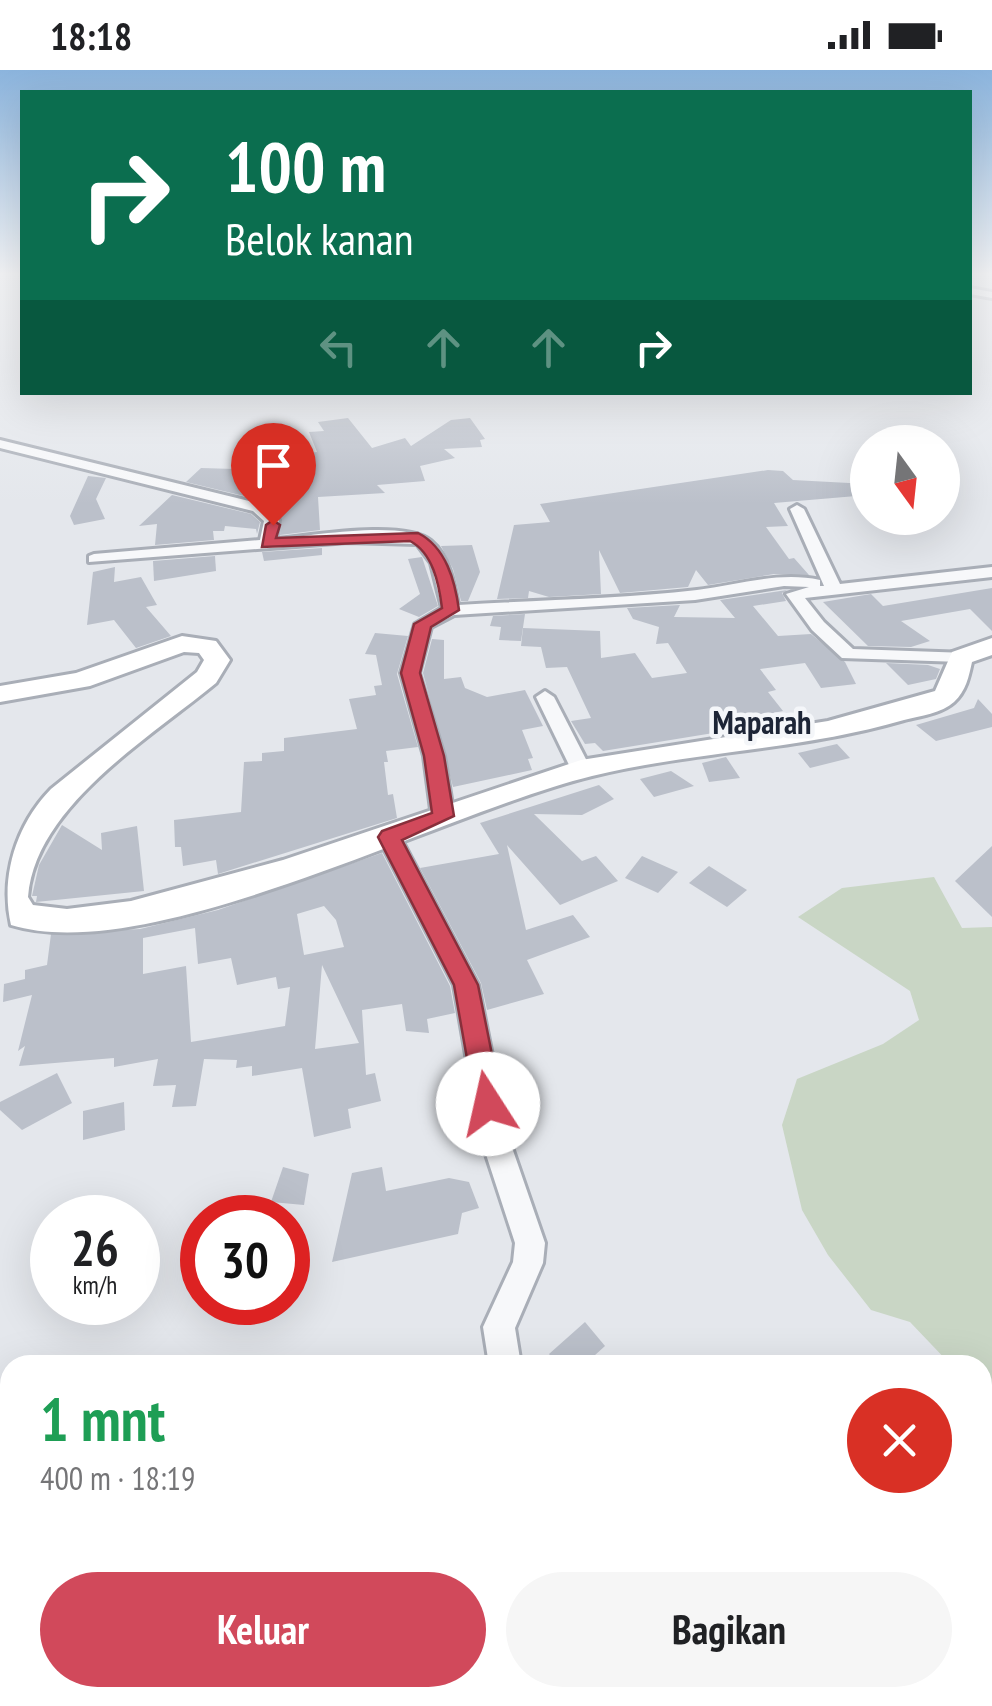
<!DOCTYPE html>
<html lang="id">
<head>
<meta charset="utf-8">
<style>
  body { margin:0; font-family:"PT Sans Narrow",sans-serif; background:#f6f6f6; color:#202124; height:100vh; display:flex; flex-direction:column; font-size:38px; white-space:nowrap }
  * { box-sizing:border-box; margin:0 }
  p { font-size:32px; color:#757577 }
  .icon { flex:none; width:55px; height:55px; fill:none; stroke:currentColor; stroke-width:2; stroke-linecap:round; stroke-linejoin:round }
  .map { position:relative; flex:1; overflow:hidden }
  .drawer { position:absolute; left:0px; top:1285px; width:992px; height:352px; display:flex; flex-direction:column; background:#fff; border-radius:30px 30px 0 0; box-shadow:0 10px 40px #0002 }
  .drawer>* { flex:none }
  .banner { position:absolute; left:20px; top:20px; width:952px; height:305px; border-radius:0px; box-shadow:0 10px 40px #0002; background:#0b6e4f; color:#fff; overflow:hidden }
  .needle { width:65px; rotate:165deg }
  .tools { position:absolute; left:850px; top:355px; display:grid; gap:20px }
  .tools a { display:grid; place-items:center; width:110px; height:110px; border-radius:50%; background:#fff; box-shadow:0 10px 40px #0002; font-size:50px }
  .speed { position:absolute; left:30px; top:1125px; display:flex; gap:20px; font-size:50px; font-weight:700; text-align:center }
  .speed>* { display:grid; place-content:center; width:130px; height:130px; border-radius:50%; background:#fff; box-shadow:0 10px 40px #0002; line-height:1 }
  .speed small { font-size:25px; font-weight:400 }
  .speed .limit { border:15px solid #d22; background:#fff; color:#111 }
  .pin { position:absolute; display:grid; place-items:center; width:85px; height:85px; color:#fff; margin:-102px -42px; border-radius:50% 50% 50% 0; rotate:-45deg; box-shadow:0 0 10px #0007 }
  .pin .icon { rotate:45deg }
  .me { position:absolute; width:110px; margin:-55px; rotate:350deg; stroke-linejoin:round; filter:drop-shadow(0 0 8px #0008) }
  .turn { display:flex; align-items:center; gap:35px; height:210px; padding:0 40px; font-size:45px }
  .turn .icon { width:130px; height:130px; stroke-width:2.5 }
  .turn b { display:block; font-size:70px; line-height:85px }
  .lanes { display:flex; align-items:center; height:95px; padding:0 40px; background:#0003; justify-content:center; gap:50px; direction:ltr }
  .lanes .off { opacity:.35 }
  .round { display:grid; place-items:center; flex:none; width:105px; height:105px; border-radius:52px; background:#f6f6f6 }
  .headline { display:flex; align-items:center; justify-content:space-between; height:170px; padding:0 40px }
  h1 { font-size:60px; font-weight:800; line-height:75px; color:#1e9e55 }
  .primary-button { display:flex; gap:20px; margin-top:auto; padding:20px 40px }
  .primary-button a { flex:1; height:115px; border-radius:60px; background:#d1495b; color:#fff; font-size:40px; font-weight:800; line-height:115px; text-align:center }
  .primary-button a+a { background:#f6f6f6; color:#202124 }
  .status { display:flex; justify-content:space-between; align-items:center; height:70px; padding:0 50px; background:#fff; direction:ltr }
  .status svg { height:28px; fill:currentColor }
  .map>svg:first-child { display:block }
  .green { fill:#c9d6c5 }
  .building { fill:#bbc0ca; fill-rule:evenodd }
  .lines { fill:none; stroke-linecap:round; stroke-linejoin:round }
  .street-casing { stroke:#a9aeb7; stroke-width:6 }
  .secondary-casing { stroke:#a9aeb7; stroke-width:6 }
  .street { fill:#f7f8fa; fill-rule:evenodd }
  .secondary { fill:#fff; fill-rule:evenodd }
  .route { fill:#d1495b; stroke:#882f3b; stroke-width:2.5 }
  .labels { text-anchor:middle; stroke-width:9; stroke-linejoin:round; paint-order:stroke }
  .quarter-label { font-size:32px; font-weight:bold; fill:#1d2536; stroke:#f4f6f9 }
</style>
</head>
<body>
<div class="status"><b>18:18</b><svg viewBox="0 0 49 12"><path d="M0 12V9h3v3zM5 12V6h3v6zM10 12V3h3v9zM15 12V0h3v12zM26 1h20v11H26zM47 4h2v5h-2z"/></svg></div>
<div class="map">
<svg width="992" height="1636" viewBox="0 0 992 1636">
  <rect width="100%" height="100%" fill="#e4e7ec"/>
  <!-- green -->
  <polygon class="green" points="934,807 962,858 992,857 992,1324 983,1318 982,1295 951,1295 910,1252 871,1240 828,1185 802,1140 782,1055 797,1009 883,974 919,950 910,921 798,847 842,818"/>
  <!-- building -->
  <g class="building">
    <polygon points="348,348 372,378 405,368 411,376 451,350 470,348 485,369 480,370 482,377 444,379 455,388 420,396 425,411 377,415 385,423 318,427 320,460 280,465 281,447 267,435 273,426 269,396 252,400 248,427 186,412 201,398 235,399 232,390 278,392 278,387 317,382 309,362 324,361 318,352"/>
    <polygon points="768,400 783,401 793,410 868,414 868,425 774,433 788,456 766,457 789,489 794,488 809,505 774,504 708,515 696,500 688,517 620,523 599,480 601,524 549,527 529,521 528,528 497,529 514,455 550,452 540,434"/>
    <polygon points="88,406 106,408 96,429 105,449 74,455 70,446"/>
    <polygon points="172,425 251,444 260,452 257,464 256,459 225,456 224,461 213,461 214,470 155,475 157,454 139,456"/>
    <polygon points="472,475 480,502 468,531 461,531 453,499 441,476"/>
    <polygon points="322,478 322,485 264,491 262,482"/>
    <polygon points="215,486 216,501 154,511 153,491"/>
    <polygon points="422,487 438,536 419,547 399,539 420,524 408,489"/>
    <polygon points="115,497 114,512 141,507 157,535 146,537 171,566 136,578 114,550 87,555 93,502"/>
    <polygon points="992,518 992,561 970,539 901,551 930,571 911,577 868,576 823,532 871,524 883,536"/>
    <polygon points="787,520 782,523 786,531 753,536 778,566 811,564 845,592 856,614 821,618 805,593 760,599 776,620 768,622 783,641 768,644 775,653 603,681 595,673 585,674 571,651 591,648 567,597 546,598 541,577 521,576 523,558 600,561 601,588 635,583 652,608 687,603 668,573 656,574 659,557 633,549 627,538 680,535 674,547 735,548 720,530"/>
    <polygon points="525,544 521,571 499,570 501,557 490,556 493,546"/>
    <polygon points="375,563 408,566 397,604 418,677 386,681 388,692 384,692 388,725 393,724 397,748 218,804 216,790 183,796 181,777 175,777 174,750 241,742 244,692 262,691 262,683 284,681 284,668 357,659 349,629 376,625 374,616 382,615 376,585 365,584"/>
    <polygon points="432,569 444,570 444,609 461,607 465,618 487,627 525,620 543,656 522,660 533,688 528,689 532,700 453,717 423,603"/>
    <polygon points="886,593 928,595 940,599 936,609 908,615"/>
    <polygon points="978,629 992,644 992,657 936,671 916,655 974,638"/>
    <polygon points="837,674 850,688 810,698 798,683"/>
    <polygon points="726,687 740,708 709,712 702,693"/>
    <polygon points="671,701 694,716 654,727 640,709"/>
    <polygon points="599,715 614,729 582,745 534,744 582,791 596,786 618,811 560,835 507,775 526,860 573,845 590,867 527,890 544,924 487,940 481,913 420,798 499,784 480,753"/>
    <polygon points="62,755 102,780 101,763 137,756 144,821 36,832 37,826 32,826 39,795"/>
    <polygon points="992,776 992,847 955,811"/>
    <path d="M382 783 450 916 455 943 427 949 429 963 406 961 402 934 362 940 366 1005 375 1003 381 1031 348 1039 351 1058 314 1067 302 998 252 1006V996L236 998 237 990 204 989 196 1036 172 1037 176 1015 153 1016 158 989 114 997V988L19 996 25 976 18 981 32 925 3 932 4 914 25 909V900L47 895 51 864 140 859 218 840ZM324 836 336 850 344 877 304 885 297 844ZM195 858 198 894 231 888 237 915 276 907 278 919 290 917 285 956 191 972 186 896 143 904V868ZM322 895 359 973 315 979Z"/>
    <polygon points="642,786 678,802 658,823 625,808"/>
    <polygon points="709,796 747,820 727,837 689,813"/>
    <polygon points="57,1003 72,1033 22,1060 0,1040 0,1032"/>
    <polygon points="124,1032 125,1060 83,1070 83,1041"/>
    <polygon points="283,1097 309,1104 304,1135 271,1132"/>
    <polygon points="382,1097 386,1121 449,1108 469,1112 479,1138 462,1143 458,1164 332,1192 352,1103"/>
    <polygon points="585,1252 605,1276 584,1295 558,1295 549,1284"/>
  </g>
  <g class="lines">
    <defs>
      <g id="street">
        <polygon points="970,218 992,222 992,228 970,224"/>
        <path d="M0 370 249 431 255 425V402L267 399 269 426 262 435 279 450 276 469C310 466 404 449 431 471 449 486 454 513 458 535 537 530 619 529 697 520 738 515 779 501 820 510V516H824L790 439 797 435 804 439 840 514 992 497V507L805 528 824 552 853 579 967 583 970 587 961 592 842 588 812 560 786 524 809 517 784 516 695 530 454 545 431 557 419 603 444 686 454 747 443 754 432 747 424 686 401 603 415 554 442 538 431 493 417 474 348 472 89 492V486L94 484 260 470 264 451 253 441 0 378Z"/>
        <polygon points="545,621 554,627 591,699 588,704 574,704 571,699 536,627"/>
        <polygon points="389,760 400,767 478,915 508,1066 545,1173 543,1193 515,1258 521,1295 489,1295 483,1257 513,1192 515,1173 480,1066 454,915 378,767"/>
        <polygon points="673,1628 713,1628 714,1636 674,1636"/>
      </g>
      <path id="secondary" d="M182 566 216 571 230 590 216 613C151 667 35 736 28 827L33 835 67 839 131 831 283 790 581 690 828 651 935 621 952 582 992 568V585L972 592C969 606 966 621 954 632 942 643 920 646 904 650 802 680 695 681 592 706 444 742 151 898 11 855 0 807 16 755 51 719L197 602 204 590 199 583 184 582 90 616 0 632V616L76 603Z"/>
    </defs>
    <!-- street casing -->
    <use href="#street" class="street-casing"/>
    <!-- secondary casing -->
    <use href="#secondary" class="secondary-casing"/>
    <!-- street -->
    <use href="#street" class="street"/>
    <!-- secondary -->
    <use href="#secondary" class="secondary"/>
  </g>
  <!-- sky -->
  <linearGradient id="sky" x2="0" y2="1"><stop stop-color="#8bb4dd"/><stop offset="0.47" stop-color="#f3f4f6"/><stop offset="1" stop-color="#f3f4f6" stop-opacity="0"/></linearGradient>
  <rect width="992" height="434" fill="url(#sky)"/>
  <!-- route -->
  <path class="route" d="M273 450 280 455 276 468 418 463C446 477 455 511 459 540L431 557 420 603 444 686 454 746 402 770 478 915 502 1034 498 1043 488 1047 479 1043 475 1034 454 915 378 767 382 761 432 743 424 686 401 603 414 554 442 538C439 514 433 483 410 471L262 477 266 455Z"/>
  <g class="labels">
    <!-- quarter labels -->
    <g class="quarter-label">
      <text x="762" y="664">Maparah</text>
    </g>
  </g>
</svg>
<div class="tools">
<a><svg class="needle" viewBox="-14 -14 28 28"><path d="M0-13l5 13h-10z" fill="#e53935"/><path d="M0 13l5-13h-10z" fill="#757577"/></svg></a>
</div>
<div class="speed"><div>26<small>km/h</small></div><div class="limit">30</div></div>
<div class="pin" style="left:273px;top:455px;background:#d93025"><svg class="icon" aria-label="arrive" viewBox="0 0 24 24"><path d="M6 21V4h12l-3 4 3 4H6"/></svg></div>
<svg class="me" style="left:488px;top:1034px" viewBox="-20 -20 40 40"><circle r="19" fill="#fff"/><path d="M0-13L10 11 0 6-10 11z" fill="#d1495b"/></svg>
<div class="banner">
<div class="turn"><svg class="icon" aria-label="right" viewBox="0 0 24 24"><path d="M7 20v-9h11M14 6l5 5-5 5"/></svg><div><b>100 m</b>Belok kanan</div></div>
<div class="lanes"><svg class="icon off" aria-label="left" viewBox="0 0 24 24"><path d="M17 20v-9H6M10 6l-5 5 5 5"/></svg><svg class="icon off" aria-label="ahead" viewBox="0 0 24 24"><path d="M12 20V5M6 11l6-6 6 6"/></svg><svg class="icon off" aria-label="ahead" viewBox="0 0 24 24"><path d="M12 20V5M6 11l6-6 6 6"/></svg><svg class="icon" aria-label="right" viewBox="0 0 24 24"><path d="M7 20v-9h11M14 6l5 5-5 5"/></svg></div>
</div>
<section class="drawer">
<div class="headline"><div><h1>1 mnt</h1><p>400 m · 18:19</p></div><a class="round" style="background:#d93025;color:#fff"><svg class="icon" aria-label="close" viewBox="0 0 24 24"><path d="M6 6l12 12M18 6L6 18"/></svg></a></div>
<div class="primary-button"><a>Keluar</a><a>Bagikan</a></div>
</section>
</div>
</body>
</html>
